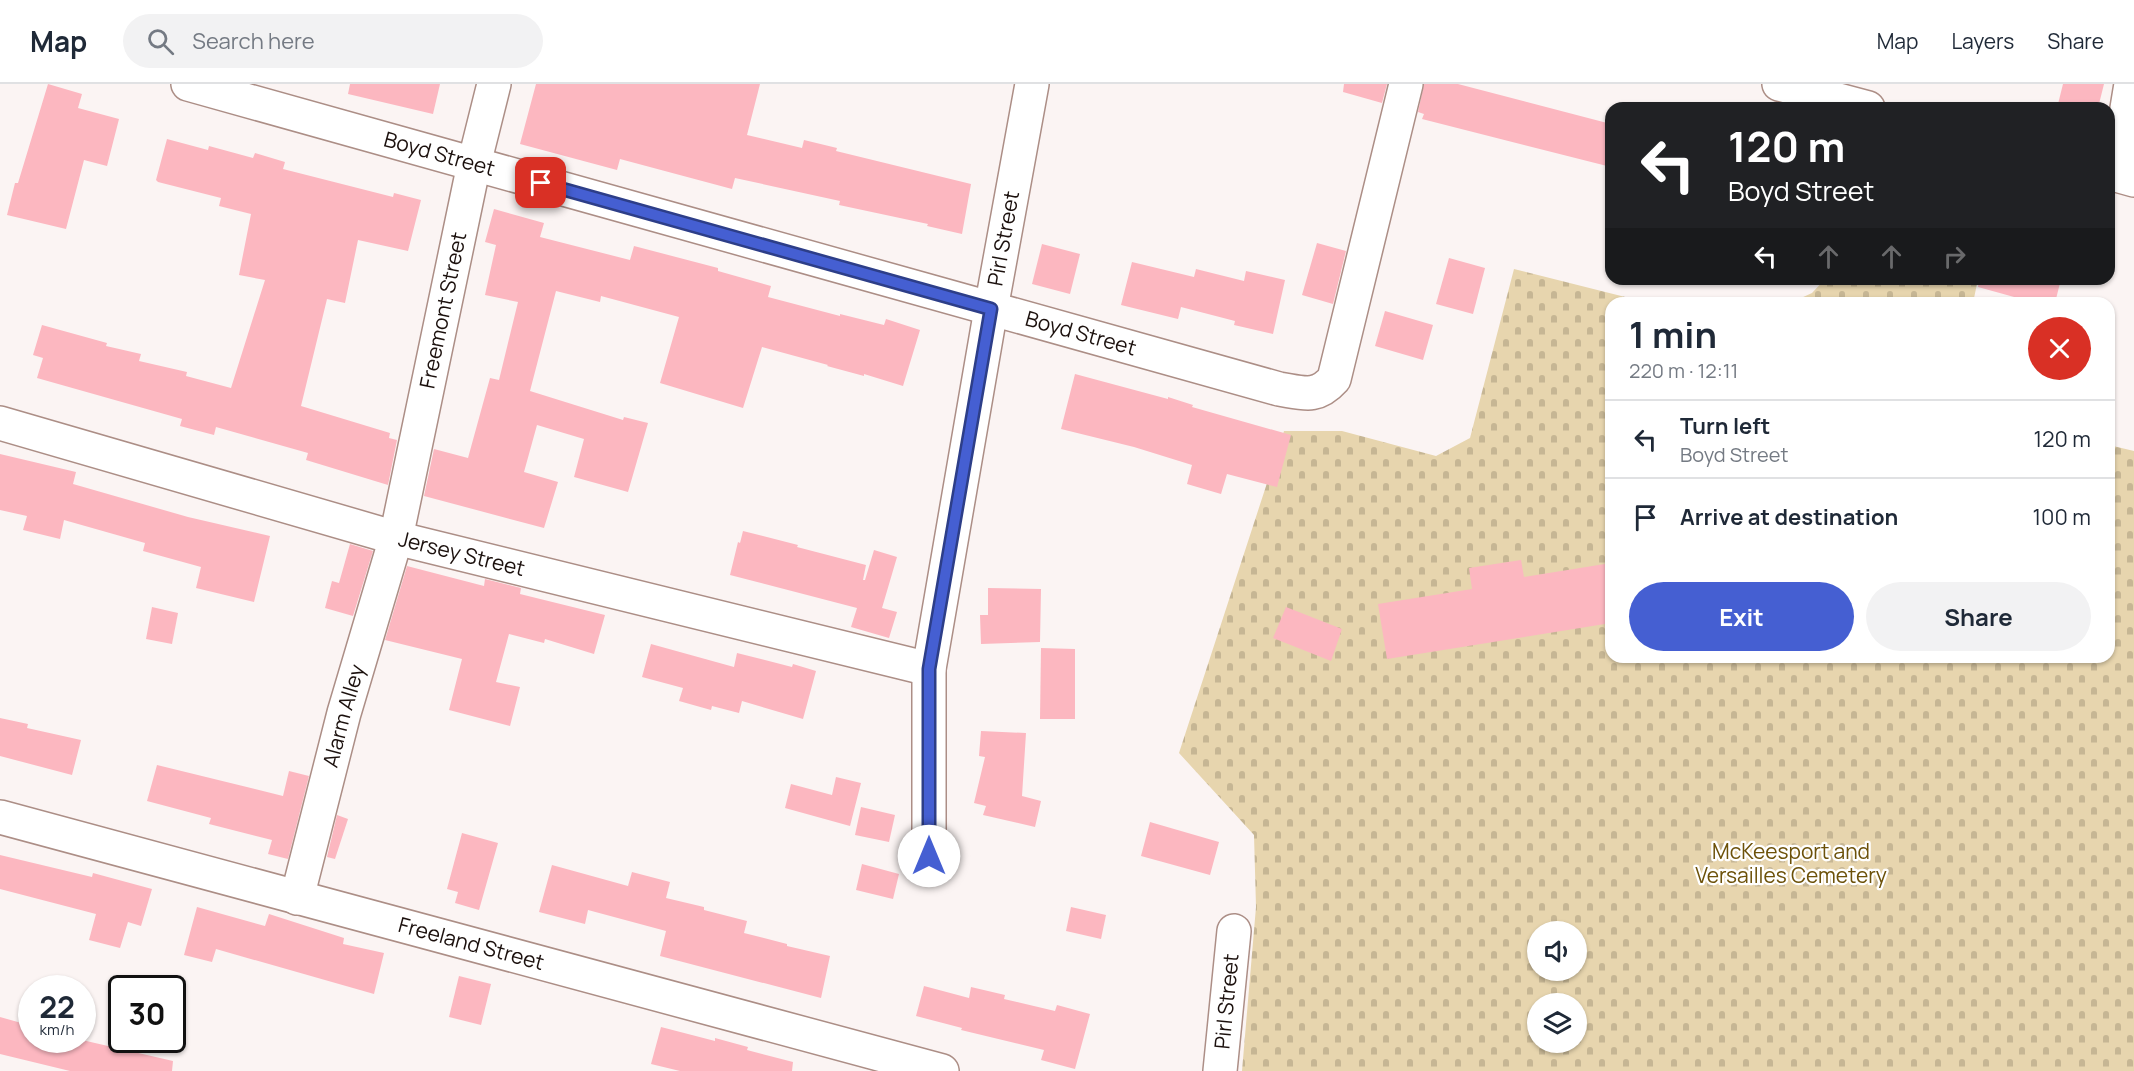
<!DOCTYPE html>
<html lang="en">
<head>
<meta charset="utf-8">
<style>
  body { margin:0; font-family:Manrope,sans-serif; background:#f2f2f3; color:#1f2937; height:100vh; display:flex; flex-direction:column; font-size:22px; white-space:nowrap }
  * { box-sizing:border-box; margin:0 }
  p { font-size:20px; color:#747a83 }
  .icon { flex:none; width:33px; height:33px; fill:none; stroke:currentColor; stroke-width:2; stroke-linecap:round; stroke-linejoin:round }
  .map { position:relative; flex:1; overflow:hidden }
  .panel { position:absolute; left:1605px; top:213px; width:510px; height:366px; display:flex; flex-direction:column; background:#fff; border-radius:18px; box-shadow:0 2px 4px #0004 }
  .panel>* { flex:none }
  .top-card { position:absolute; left:1605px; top:18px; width:510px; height:183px; border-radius:18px; box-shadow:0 2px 4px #0004; background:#202124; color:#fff; overflow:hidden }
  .tools { position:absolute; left:1527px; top:837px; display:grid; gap:12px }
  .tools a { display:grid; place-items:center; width:60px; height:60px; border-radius:50%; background:#fff; box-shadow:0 2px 4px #0004; font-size:30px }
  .speed { position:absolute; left:18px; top:891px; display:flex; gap:12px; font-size:30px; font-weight:700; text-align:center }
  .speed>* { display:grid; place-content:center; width:78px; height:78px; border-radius:50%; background:#fff; box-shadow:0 2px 4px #0004; line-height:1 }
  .speed small { font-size:15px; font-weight:400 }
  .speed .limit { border:3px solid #111; border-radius:9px; background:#fff; color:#111 }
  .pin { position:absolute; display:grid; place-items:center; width:51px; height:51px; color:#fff; margin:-26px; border-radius:12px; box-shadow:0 3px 9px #0006 }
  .me { position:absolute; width:66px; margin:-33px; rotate:0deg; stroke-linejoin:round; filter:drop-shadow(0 0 4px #0008) }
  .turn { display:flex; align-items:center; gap:21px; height:126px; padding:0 24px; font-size:27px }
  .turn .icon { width:78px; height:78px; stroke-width:2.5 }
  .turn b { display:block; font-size:42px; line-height:51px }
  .lanes { display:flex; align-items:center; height:57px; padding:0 24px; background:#0003; justify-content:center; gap:30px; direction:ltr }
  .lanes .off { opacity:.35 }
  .round { display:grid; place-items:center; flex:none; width:63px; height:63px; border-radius:32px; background:#f2f2f3 }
  .overview { display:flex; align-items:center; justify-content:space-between; height:102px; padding:0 24px }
  h1 { font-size:36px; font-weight:700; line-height:45px }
  .action { display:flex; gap:12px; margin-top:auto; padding:12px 24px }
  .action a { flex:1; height:69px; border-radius:36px; background:#455fd2; color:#fff; font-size:24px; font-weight:700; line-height:69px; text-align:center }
  .action a+a { background:#f2f2f3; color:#1f2937 }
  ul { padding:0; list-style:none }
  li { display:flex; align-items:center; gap:18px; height:78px; padding:0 24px; border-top:2px solid #e0e1e3 }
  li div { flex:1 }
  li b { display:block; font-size:22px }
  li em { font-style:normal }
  header { display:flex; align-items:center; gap:36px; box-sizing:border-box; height:84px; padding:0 30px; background:#fff; border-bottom:2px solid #e0e1e3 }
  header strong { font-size:28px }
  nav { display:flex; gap:33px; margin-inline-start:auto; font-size:21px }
  .search { width:420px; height:54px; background:#f2f2f3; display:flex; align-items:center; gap:15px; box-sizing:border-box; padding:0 21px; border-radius:33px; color:#747a83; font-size:22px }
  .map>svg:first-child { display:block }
  .cemetery { fill:url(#cemetery-stones); fill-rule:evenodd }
  .building { fill:#fcb7c0 }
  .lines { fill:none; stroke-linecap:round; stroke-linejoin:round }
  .minor-casing { stroke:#ac8e86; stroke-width:36 }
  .tertiary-casing { stroke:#ac8e86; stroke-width:36 }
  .minor { stroke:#fff; stroke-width:33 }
  .tertiary { stroke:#fff; stroke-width:33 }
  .route-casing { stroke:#2d3e88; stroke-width:15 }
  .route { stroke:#455fd2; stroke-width:10 }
  .labels { text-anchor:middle; stroke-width:4.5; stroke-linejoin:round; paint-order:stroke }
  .street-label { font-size:21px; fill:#1b100d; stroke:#fff }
  .park-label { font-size:21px; fill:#6c5109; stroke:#fff }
</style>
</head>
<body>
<header>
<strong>Map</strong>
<div class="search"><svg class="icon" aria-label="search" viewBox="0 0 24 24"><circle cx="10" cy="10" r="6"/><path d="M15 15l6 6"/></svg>Search here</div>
<nav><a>Map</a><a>Layers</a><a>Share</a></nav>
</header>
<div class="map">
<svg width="2134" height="987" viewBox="0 0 2134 987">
  <defs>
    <pattern id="cemetery-stones" width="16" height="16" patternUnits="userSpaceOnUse" patternTransform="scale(1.5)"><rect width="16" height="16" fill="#e7d5ae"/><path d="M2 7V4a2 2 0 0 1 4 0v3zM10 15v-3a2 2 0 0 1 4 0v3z" fill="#c6b694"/></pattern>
  </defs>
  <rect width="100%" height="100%" fill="#fbf4f3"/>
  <!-- cemetery -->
  <g class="cemetery">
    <path d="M1514 185 1649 219H1611V573H2109V361L2134 367V987H1242L1256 823 1254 751 1179 669 1284 347H1342L1436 372 1470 354ZM1538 848H1576V886H1538ZM1538 920H1576V958H1538Z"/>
    <polygon points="1825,195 1978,195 1973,219 1790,219 1812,209"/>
  </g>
  <!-- building -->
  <g class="building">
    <polygon points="48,0 82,10 78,24 119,35 107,82 84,76 66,145 7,131 15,99 18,99"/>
    <polygon points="350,0 440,0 433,30 348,10"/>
    <polygon points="536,0 760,0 747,51 802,64 804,56 837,64 836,67 971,100 962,150 927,142 928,140 839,121 840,117 735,94 732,105 620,75 617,86 520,60"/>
    <polygon points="1344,0 1387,0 1382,19 1343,8"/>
    <polygon points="1424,0 1458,0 1611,40 1611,68 1607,82 1422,35 1424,30 1418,28"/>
    <polygon points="2063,0 2104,0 2098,24 2057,24"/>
    <polygon points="167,55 208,66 209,62 253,74 255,69 285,78 283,85 393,113 394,109 421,116 408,167 358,156 345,219 327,215 301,322 390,349 389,354 397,356 388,401 306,376 308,369 216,343 214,351 180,342 182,335 37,294 43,274 33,271 42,241 107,259 106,262 141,270 139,277 187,288 186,292 231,304 265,196 239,191 251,130 219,122 221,114 158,98 156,96"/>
    <polygon points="494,125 544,139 540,153 630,176 634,162 718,184 718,187 771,202 768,213 840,232 840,230 884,241 886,235 920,246 903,302 864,290 864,292 827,282 828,281 762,263 743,324 660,299 679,233 601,212 600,218 556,207 530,307 623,336 624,333 648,339 628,408 574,393 584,355 537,341 524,388 558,398 544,444 424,412 434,365 468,374 490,294 499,296 518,218 485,211 496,161 485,158"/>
    <polygon points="1317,159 1346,167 1333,220 1302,211"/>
    <polygon points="1042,160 1080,170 1070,210 1032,200"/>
    <polygon points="1449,174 1485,184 1473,230 1436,220"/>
    <polygon points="1132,178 1194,193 1196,185 1244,197 1246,187 1285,196 1273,250 1234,241 1235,237 1181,223 1178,235 1121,221"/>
    <polygon points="1979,195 2061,195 2055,219 2036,219 1978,203"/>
    <polygon points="1385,227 1433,241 1423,276 1375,262"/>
    <polygon points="1075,290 1168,315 1168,313 1193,321 1192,323 1291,351 1277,403 1227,390 1221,410 1187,400 1192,381 1134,363 1061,345"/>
    <polygon points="0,370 76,388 73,400 188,433 270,452 254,518 196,504 201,483 143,467 145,459 64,436 60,455 23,446 27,432 0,426"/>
    <polygon points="743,447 798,461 797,463 866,481 863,496 865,496 874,466 897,473 882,524 897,528 889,554 851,543 857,524 730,491 738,458 740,459"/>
    <polygon points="350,460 373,467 353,532 325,524 332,497 339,499"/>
    <polygon points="1521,476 1524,493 1611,479 1611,539 1387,575 1378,520 1472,505 1469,484"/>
    <polygon points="407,482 484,502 485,495 521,504 520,510 605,531 594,570 545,555 544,559 509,550 496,598 520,603 510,642 449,626 462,575 385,556"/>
    <polygon points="988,504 1041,505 1040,558 981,560 980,531 988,531"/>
    <polygon points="152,523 178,529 172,560 146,555"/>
    <polygon points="1286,523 1342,545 1331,577 1273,554"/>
    <polygon points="651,560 734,583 737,569 792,583 793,580 816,587 803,635 742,617 739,629 712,622 711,626 679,617 683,604 642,593"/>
    <polygon points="1041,564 1075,565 1075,635 1040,635"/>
    <polygon points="0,634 28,640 27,644 81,656 72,691 0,672"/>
    <polygon points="981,647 1026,649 1022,712 1041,717 1035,743 983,731 986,722 974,719 985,673 979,672"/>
    <polygon points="157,681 283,712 289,687 309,692 288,775 268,770 272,756 209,740 211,734 147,717"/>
    <polygon points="836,693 861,699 850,742 785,724 791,700 832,711"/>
    <polygon points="861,723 895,731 889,758 855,751"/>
    <polygon points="337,731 348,735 335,775 327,773"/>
    <polygon points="1150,738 1219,758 1210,791 1141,772"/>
    <polygon points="462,749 498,759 479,826 455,819 458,808 447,805"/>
    <polygon points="0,771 92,793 93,789 152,805 141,842 128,838 120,864 89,856 96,830 0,805"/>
    <polygon points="862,780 899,790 893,815 856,806"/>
    <polygon points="552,781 628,802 632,788 670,798 666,814 704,823 704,826 747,837 744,849 787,860 787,862 830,872 821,914 660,872 666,847 588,826 585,840 539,828"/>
    <polygon points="197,823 265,842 269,830 344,854 343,860 384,869 374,910 216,865 212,878 184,871"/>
    <polygon points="1071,823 1106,831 1101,855 1066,847"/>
    <polygon points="459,892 491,900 481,941 449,933"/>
    <polygon points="924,902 969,914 971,903 1005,911 1004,915 1055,927 1057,921 1090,930 1075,985 1041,976 1044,966 961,946 962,944 916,932"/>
    <polygon points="0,933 32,942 32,956 82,956 173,977 172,987 70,987 0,970"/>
    <polygon points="661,943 715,957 715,954 748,963 747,966 793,978 792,987 680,987 651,980"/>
  </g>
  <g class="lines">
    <defs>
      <g id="minor">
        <path id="s1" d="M188 0 1279 305C1304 309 1316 315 1334 295L1406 0"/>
        <polyline points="2116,91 2131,0"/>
        <path id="s2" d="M0 339 396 454 929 585"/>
        <path id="s3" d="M0 733 942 987"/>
        <path id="s4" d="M929 772V585L991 225 1032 0"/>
        <path id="s5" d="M297 814 344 629 396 454 474 80 494 0"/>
        <path id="s6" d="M1220 987 1234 847"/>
      </g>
      <g id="tertiary">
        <polyline points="1779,0 1868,24"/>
        <polyline points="2109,89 2134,96"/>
      </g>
    </defs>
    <!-- minor casing -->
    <use href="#minor" class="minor-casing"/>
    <!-- tertiary casing -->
    <use href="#tertiary" class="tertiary-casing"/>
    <!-- minor -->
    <use href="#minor" class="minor"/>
    <!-- tertiary -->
    <use href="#tertiary" class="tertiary"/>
  </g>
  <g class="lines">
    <defs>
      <polyline id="route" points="541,99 991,225 929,585 929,772"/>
    </defs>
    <!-- route casing -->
    <use href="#route" class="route-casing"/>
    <!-- route -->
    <use href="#route" class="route"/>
  </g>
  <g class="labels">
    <!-- street labels -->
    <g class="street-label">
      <text dy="7" stroke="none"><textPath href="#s1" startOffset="261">Boyd Street</textPath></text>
      <text dy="7" stroke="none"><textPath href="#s4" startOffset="624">Pirl Street</textPath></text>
      <text dy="7" stroke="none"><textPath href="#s5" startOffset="606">Freemont Street</textPath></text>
      <text dy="7" stroke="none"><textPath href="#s1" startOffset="927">Boyd Street</textPath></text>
      <text dy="7" stroke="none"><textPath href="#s2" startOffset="480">Jersey Street</textPath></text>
      <text dy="7" stroke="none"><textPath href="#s5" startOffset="188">Alarm Alley</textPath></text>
      <text dy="7" stroke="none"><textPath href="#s3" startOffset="488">Freeland Street</textPath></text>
      <text dy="7" stroke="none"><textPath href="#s6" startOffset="70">Pirl Street</textPath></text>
    </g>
    <!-- park labels -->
    <g class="park-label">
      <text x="1791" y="775">McKeesport and<tspan x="1791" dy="24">Versailles Cemetery</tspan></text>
    </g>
  </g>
</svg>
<div class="tools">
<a><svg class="icon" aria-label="sound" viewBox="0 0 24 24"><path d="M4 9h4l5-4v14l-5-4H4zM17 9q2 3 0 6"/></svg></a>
<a><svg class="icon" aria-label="layers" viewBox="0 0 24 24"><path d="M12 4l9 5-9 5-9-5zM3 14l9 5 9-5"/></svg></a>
</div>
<div class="speed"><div>22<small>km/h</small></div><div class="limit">30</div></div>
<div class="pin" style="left:541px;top:99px;background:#d93025"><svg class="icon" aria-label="arrive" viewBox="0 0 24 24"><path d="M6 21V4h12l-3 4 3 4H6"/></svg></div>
<svg class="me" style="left:929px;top:772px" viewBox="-20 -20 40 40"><circle r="19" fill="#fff"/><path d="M0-13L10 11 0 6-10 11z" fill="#455fd2"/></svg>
<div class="top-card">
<div class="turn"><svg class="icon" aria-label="left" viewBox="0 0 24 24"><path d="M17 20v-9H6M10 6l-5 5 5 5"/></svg><div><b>120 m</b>Boyd Street</div></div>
<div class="lanes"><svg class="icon" aria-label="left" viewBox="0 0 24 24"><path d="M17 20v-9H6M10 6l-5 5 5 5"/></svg><svg class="icon off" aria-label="ahead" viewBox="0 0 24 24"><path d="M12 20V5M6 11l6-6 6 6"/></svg><svg class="icon off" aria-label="ahead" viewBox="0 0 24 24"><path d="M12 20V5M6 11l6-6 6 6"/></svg><svg class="icon off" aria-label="right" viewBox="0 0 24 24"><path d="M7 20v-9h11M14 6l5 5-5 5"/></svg></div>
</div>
<section class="panel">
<div class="overview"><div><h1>1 min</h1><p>220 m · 12:11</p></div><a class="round" style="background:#d93025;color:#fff"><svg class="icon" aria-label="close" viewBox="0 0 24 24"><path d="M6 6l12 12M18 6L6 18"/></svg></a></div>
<ul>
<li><svg class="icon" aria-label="left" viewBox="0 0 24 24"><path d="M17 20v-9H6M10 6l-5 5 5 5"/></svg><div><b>Turn left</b><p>Boyd Street</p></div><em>120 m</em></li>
<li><svg class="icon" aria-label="arrive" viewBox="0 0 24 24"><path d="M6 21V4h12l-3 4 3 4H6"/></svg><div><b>Arrive at destination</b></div><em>100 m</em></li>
</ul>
<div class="action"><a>Exit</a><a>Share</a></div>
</section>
</div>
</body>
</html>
